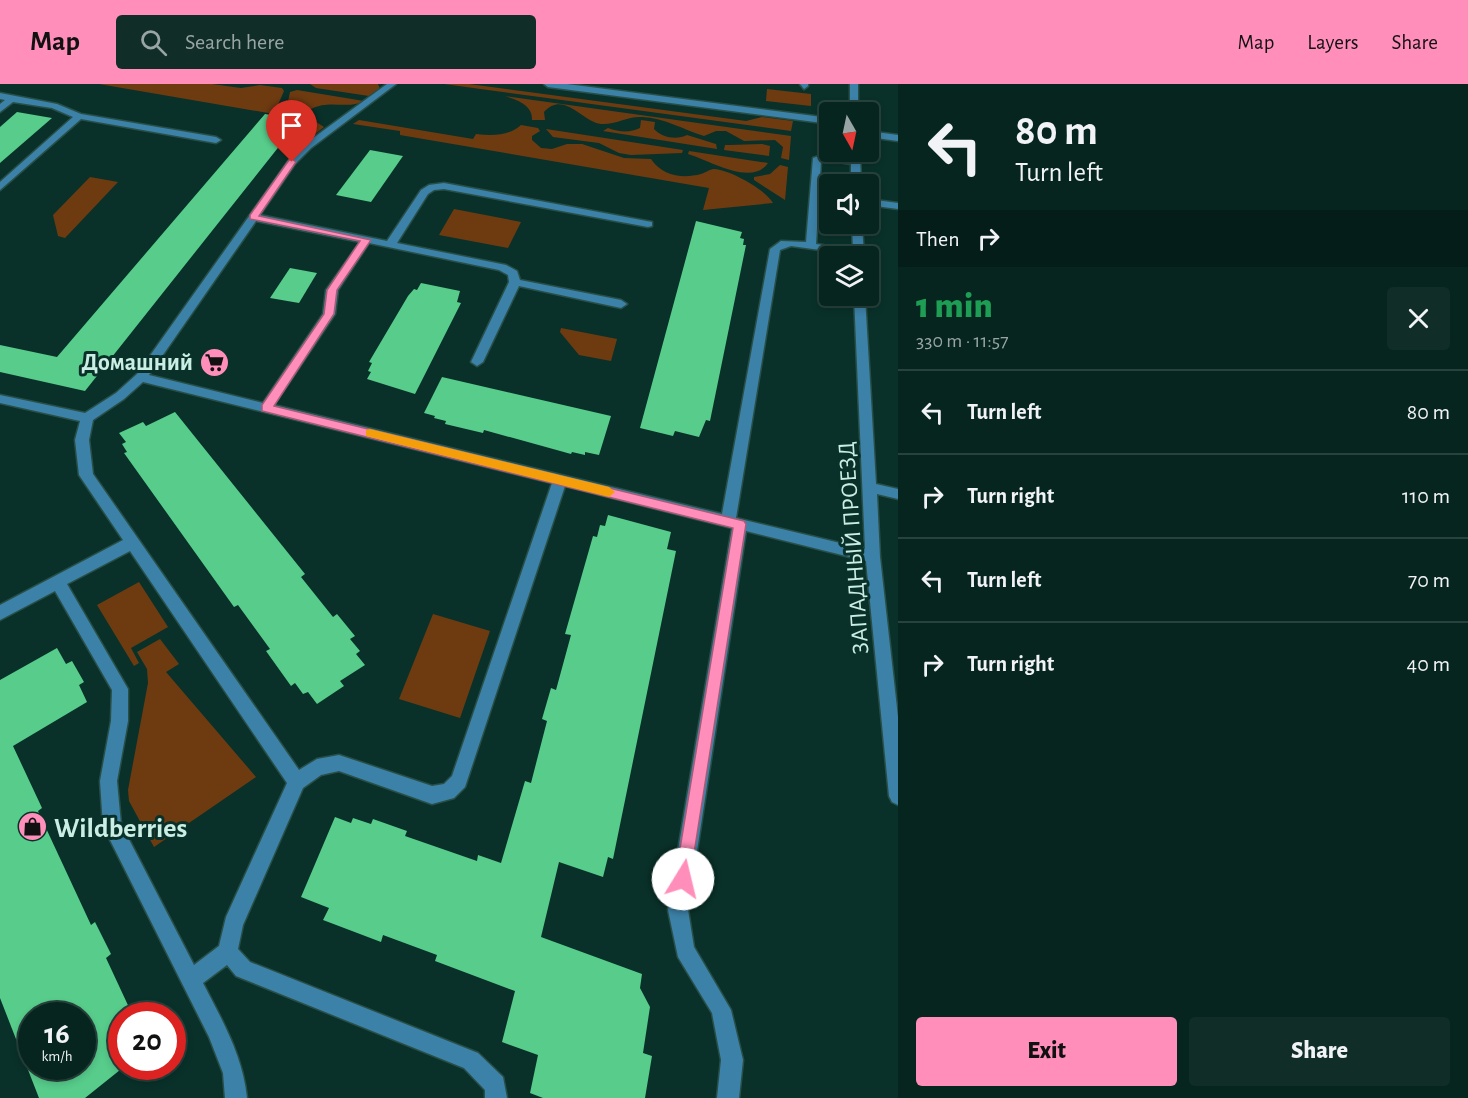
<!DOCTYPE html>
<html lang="en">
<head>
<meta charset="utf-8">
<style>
  body { margin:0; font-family:"Alegreya Sans",sans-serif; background:#102d28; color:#f1f3f6; height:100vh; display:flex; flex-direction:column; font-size:22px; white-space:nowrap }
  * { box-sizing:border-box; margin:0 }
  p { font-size:20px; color:#98a5a4 }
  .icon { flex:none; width:33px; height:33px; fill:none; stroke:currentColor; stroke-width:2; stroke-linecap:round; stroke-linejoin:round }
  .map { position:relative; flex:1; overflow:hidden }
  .drawer { display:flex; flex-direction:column; background:#07251f; width:570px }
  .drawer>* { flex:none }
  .banner { background:#07251f; color:#f1f3f6; overflow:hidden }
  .needle { width:39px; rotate:171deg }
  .controls { position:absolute; left:819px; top:18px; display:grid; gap:12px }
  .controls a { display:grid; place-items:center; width:60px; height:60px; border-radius:6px; background:#07251f; box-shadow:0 3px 9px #0003,0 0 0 2px #28423d; font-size:30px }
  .speed { position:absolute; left:18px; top:918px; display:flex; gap:12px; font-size:30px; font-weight:700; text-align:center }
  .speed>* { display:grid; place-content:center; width:78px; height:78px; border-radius:50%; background:#07251f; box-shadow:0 3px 9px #0003,0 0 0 2px #28423d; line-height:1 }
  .speed small { font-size:15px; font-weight:400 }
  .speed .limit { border:9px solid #d22; background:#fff; color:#111 }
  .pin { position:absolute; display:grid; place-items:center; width:51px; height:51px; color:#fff; margin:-62px -26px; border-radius:50% 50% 50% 0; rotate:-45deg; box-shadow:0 0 6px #0007 }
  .pin .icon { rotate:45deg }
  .me { position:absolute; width:66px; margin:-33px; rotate:9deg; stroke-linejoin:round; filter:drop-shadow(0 0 4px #0008) }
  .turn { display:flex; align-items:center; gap:21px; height:126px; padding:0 18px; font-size:27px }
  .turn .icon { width:78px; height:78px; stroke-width:2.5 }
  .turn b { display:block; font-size:42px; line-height:51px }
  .then { display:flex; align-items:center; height:57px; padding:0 18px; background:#0003; gap:12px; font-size:22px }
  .round { display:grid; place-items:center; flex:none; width:63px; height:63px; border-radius:6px; background:#102d28 }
  .overview { display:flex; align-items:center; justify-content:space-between; height:102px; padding:0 18px }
  h1 { font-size:36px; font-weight:800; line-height:45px; color:#1e9e55 }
  .button { display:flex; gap:12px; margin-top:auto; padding:12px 18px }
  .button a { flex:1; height:69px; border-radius:6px; background:#ff8eba; color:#111; font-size:24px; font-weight:800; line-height:69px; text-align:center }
  .button a+a { background:#102d28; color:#f1f3f6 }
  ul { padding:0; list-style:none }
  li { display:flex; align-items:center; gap:18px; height:84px; padding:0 18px; border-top:2px solid #28423d }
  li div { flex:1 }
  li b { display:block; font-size:22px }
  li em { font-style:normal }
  header { display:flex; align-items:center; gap:36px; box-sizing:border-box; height:84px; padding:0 30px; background:#ff8eba; color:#111 }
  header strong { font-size:28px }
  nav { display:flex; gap:33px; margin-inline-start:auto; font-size:21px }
  .search { width:420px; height:54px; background:#102d28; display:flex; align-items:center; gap:15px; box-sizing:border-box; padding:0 21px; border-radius:6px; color:#98a5a4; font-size:22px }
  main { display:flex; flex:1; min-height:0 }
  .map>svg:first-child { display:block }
  .green { fill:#6e3b11 }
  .building { fill:#57cc8b; fill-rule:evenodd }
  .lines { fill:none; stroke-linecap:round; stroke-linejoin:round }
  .minor-casing { stroke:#284f47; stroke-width:3 }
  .minor { fill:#3c81a7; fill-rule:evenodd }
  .route { fill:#ff8eba; stroke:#a65c79; stroke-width:1.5 }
  .slow { fill:#f59e0b }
  .labels { text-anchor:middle; stroke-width:6; stroke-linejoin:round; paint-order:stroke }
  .poi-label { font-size:24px; font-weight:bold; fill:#cbeee4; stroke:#093129; text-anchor:end }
  .street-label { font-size:24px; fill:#cbeee4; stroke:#093129 }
  .near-poi-label { font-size:28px; font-weight:bold; fill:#cbeee4; stroke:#093129; text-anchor:start }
</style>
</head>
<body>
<header>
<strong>Map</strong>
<div class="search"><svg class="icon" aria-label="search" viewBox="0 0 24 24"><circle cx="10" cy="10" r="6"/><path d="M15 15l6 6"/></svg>Search here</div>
<nav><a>Map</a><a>Layers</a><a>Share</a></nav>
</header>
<main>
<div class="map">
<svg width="898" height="1014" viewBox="0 0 898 1014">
  <rect width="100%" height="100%" fill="#093129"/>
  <!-- green -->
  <g class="green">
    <polygon points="99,0 212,0 241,4 260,1 282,4 284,7 274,30"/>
    <polygon points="310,0 378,0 380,5 369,12 316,4"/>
    <polygon points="444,0 469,0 746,37 762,33 793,37 791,47"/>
    <polygon points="767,5 811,10 811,22 766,17"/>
    <path d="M297 6 364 17C348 26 330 15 311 25L310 34 324 43 315 50 282 46 294 40 298 24 287 22 290 8Z"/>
    <path d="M505 12 791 52 789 76 781 74 783 63 775 56 744 57 726 47H716L704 52C684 46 665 34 642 33 628 32 615 41 601 40 582 38 564 6 544 28L545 36H532C533 21 517 16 505 12Z"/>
    <path d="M359 36 473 55 476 50C492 52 509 52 521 41L538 44 540 47 532 52V56L541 64 552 65 567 60H582L624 74 651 75C662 92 683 95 701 90 705 89 710 85 714 85 730 86 765 105 773 119L703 126 709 104 400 51V47L353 40Z"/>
    <path d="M641 36 655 38 654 45C662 54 677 56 687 51L716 60 717 65 603 47 608 44C619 48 630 49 640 44Z"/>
    <polygon points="546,45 683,66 682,69 631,71 619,69 599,59 553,53"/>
    <polygon points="762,60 770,62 769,72 724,66 725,61 730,61"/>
    <path d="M689 67 768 79C752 103 709 76 688 70Z"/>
    <polygon points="780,81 788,83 785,116 754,96 754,93 770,90"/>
    <polygon points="90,93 118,98 65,154 58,152 53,131"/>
    <polygon points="454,125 521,138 508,164 439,151"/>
    <polygon points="561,244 617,255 611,277 579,271 560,248"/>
    <polygon points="139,498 168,543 131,564 139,579 134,582 97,521"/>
    <polygon points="433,530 490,547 460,634 399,615"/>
    <polygon points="160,555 179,580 166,588 256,693 154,763 129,717 128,706 148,599 147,585 137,568"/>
  </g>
  <!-- building -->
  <g class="building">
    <polygon points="17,28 52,34 0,79 0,43"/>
    <polygon points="265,30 300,36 85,307 0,288 0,261 57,273"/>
    <polygon points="370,66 403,72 371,118 336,111"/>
    <polygon points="696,137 742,148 740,154 744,155 743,161 746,161 710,337 706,336 699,353 675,347 673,352 640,344"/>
    <polygon points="290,184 317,189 299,219 270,214"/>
    <polygon points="421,199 460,207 457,218 461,219 415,310 367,295 371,288 368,287 372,279 369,278 408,212 414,205 417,206"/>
    <polygon points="442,293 611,332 599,371 585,368 585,371 572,368 571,370 484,346 483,349 445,340 446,337 434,334 435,332 424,329"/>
    <polygon points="175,328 305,490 301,493 333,533 337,530 355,552 350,555 360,567 356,570 365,581 340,597 344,602 317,620 308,608 303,610 295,599 291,602 266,567 270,565 238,521 234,523 124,369 127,368 122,360 126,358 119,349 143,338 146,342"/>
    <polygon points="608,431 671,448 667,465 676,467 613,775 608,773 603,793 559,778 541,853 642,890 640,904 650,923 643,969 652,972 645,1014 543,1014 530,1009 538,971 502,958 515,907 435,877 437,871 383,851 381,858 323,836 329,824 301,813 335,733 351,739 353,734 371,740 373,735 407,747 405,752 477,777 478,771 501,779 525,697 531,699 547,637 542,635 551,604 556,606 571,551 565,550 593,452 597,453 600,441 605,442"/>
    <path d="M57 564 66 580 72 577 84 598 79 601 87 618 13 662 42 724 38 727 91 841 95 838 111 870 106 874 133 932H122V982H125L85 1014H39L0 914V596ZM32 932H82V982H32Z"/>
  </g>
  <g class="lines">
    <defs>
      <g id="minor">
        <path d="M387 0H396L311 64 295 80 260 131 387 157 421 106 429 101 444 99 652 138V142L648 143 444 105 434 106 428 110 397 159 506 181 517 187 520 196 621 216 627 220 621 224 519 202 483 278 477 282 471 278 509 198 508 191 499 186 369 159 338 206 335 230 274 321 722 430 770 165 781 157 806 158 813 74 825 70 850 74 851 68H860L861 100H851V80L826 76 821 78 816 160 853 166 852 140H862L864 172 791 162 780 166 736 434 865 465 854 212H865L876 400 898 405V415L877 410 880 473 898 633V721L892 718 889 712 866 477 746 447 688 826 694 863 731 926 743 976 739 1014H717L721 976 712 929 678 873 668 826 732 444 565 402 465 703 454 714 432 720 339 687 321 691 303 704 243 841 238 865 250 878 478 969 503 993 507 1014H485V1006L464 984 236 892 227 881 203 899C222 936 243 972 247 1014H225L223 989 209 953 103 742 100 697 111 637 112 606 55 507 0 536V521L123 456 79 391 75 356 80 337 0 319V311L85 329 116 309 137 290 289 76 305 60ZM256 137 360 158 326 206 323 230 263 319 149 291ZM143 298 552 399 452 692 444 700 432 702 339 671 317 675 299 686 93 390 89 356 93 336 124 315ZM130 467 287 699 226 833 219 862 194 881 121 740 117 697 128 637V605L67 500Z"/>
        <polygon points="544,0 567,0 830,34 830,40 548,3"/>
        <polygon points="800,0 808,0 808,2 804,5"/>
        <rect x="850" y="0" width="8" height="28"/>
        <polygon points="0,9 57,20 81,30 216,53 221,56 216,59 81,35 0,106 0,98 73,33 52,24 13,18 0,28 0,20 5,16 0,15"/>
        <polygon points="868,47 898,51 898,57 868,53"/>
        <polygon points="868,115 898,119 898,125 868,121"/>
      </g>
    </defs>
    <!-- minor casing -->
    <use href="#minor" class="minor-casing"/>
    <!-- minor -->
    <use href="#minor" class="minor"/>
  </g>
  <!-- route -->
  <polygon class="route" points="292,75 296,78 259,132 371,156 337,206 334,230 274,322 744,437 746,440 689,801 683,804 677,801 675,795 733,444 262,327 262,321 324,230 327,206 360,157 250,135 250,131 289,76"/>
  <!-- slow -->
  <polygon class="slow" points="370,345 609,403 615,408 609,413 366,352 366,346"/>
  <!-- icons -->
  <defs>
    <symbol id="supermarket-disc" viewBox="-11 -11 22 22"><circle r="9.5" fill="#ff8eba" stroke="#093129"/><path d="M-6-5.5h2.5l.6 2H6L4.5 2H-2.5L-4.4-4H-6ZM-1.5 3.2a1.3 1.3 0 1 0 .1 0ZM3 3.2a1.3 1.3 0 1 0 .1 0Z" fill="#111"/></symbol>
    <symbol id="shop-disc" viewBox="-11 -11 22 22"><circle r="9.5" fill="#ff8eba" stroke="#093129"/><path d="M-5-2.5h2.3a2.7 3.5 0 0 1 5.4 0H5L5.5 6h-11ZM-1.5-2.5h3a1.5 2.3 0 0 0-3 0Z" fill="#111"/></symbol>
  </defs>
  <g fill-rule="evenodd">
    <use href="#supermarket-disc" x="198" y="262" width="33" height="33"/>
    <use href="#shop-disc" x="16" y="726" width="33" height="33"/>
  </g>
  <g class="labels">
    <!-- poi labels -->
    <g class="poi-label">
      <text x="193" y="286">Домашний</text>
    </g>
    <!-- street labels -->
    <g class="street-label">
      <text transform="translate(853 464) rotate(-94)" y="8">ЗАПАДНЫЙ ПРОЕЗД</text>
    </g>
    <!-- near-poi labels -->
    <g class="near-poi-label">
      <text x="54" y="753">Wildberries</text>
    </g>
  </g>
</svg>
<div class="controls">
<a><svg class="needle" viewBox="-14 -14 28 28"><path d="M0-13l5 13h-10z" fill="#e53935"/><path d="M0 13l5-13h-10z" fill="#98a5a4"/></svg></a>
<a><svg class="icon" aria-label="sound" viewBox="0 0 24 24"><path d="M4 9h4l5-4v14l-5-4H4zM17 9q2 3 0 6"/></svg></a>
<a><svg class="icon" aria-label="layers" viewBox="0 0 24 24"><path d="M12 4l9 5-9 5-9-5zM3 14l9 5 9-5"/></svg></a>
</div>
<div class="speed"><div>16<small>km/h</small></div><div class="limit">20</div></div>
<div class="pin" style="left:292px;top:78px;background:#d93025"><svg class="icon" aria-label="arrive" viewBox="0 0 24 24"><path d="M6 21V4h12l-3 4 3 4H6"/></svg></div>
<svg class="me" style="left:683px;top:795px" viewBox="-20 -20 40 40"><circle r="19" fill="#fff"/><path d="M0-13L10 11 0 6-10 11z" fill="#ff8eba"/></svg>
</div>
<section class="drawer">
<div class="banner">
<div class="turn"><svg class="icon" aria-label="left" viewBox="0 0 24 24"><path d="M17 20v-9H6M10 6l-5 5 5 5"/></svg><div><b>80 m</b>Turn left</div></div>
<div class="then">Then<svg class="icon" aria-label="right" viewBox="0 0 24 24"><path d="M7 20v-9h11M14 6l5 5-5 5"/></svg></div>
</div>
<div class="overview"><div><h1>1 min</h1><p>330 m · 11:57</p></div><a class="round"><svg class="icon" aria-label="close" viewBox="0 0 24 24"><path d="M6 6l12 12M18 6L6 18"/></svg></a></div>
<ul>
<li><svg class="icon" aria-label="left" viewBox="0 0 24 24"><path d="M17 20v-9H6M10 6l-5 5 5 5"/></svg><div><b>Turn left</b></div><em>80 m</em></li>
<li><svg class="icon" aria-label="right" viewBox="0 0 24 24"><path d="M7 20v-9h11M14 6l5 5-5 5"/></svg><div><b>Turn right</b></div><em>110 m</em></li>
<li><svg class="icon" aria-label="left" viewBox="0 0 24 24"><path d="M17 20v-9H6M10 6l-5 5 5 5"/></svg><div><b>Turn left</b></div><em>70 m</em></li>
<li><svg class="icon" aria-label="right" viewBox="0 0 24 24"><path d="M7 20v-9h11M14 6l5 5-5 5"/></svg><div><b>Turn right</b></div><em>40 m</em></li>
</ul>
<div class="button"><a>Exit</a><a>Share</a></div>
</section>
</main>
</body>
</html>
